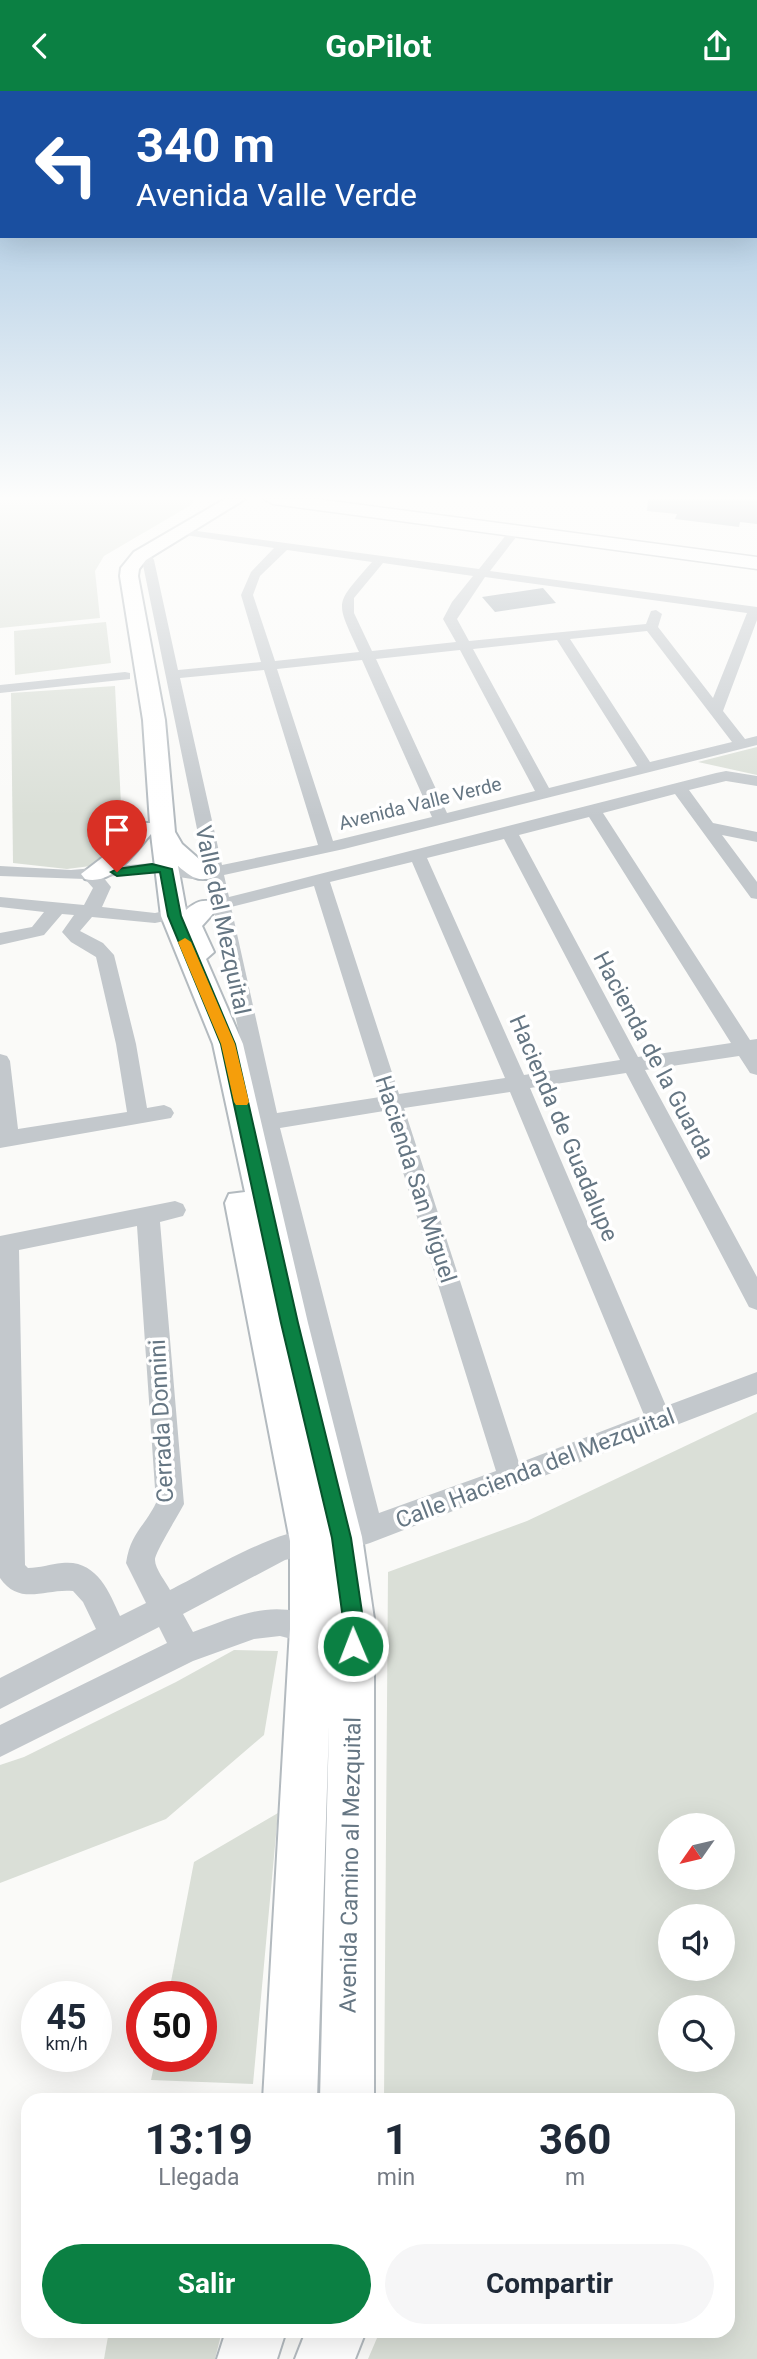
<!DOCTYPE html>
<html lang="es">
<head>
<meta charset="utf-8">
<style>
  body { margin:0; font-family:Roboto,sans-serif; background:#f6f6f7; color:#1f2937; height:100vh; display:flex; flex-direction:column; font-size:26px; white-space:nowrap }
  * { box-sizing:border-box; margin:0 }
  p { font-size:23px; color:#747a83 }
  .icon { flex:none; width:38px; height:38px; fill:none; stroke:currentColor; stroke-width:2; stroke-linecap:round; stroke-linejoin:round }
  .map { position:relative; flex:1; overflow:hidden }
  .side { position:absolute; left:21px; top:2002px; width:714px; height:245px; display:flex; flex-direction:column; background:#fff; border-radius:21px; box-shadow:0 7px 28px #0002 }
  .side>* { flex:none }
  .top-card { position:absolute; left:0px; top:0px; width:758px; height:147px; box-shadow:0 7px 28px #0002; background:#1a4fa0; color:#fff; overflow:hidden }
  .needle { width:46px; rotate:236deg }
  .tools { position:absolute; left:658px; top:1722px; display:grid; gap:14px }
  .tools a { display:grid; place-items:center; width:77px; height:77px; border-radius:50%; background:#fff; box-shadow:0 7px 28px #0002; font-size:35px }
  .speed { position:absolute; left:21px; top:1890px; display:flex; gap:14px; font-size:35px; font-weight:700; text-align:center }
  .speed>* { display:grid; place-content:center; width:91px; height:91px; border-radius:50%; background:#fff; box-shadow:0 7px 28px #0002; line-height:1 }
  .speed small { font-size:18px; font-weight:400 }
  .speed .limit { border:10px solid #d22; background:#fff; color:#111 }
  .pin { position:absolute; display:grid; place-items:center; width:60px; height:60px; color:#fff; margin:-72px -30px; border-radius:50% 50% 50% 0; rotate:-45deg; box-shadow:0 0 7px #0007 }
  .pin .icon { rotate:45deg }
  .me { position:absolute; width:77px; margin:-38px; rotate:359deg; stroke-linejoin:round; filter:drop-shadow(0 0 5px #0008) }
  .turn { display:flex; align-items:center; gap:24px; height:147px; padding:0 21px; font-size:32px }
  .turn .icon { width:91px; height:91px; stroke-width:2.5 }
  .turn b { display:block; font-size:49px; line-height:60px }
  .eta { display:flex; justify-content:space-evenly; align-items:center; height:119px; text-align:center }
  .eta b { font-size:42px; font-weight:700; line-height:49px }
  .button { display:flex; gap:14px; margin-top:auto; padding:14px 21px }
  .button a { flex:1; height:80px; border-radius:42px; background:#0b8043; color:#fff; font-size:28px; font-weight:700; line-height:80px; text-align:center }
  .button a+a { background:#f6f6f7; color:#1f2937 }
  header { display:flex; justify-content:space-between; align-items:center; height:91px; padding:0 21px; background:#0b8043; color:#fff; font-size:32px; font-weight:700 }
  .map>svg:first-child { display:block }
  .green { fill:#dadfd7; fill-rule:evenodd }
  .building { fill:#aab3b9 }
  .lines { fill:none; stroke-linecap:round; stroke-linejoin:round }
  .secondary-casing { stroke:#b3babf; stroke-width:4 }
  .primary-casing { stroke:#b5babe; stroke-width:3 }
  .street { fill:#c3c8cc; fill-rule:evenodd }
  .secondary { fill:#fff; fill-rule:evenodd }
  .primary { fill:#fff; fill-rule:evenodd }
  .route { fill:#0b8043; stroke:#07532c; stroke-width:2 }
  .slow { fill:#f59e0b }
  .labels { text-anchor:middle; stroke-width:7; stroke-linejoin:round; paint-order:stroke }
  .far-street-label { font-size:19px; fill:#657683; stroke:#fff }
  .street-label { font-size:23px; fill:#657683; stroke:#fff }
</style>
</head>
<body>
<header><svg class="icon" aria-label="back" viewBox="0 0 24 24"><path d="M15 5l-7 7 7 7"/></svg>GoPilot<svg class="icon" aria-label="share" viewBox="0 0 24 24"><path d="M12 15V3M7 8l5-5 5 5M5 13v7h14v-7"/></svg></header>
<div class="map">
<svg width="757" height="2268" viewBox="0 0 757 2268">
  <rect width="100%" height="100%" fill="#fafaf8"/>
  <!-- green -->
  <g class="green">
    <polygon points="0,408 194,408 191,414 104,465 95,480 100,527 0,537"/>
    <polygon points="106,531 111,572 15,584 14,540"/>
    <polygon points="115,595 123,753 106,773 67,778 13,772 11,602"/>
    <polygon points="757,656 757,684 698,671"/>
    <path d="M757 1321V2268H368L380 2240H728V2009H384L388 1481 527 1430ZM723 1734V1787H670V1734ZM723 1825V1878H670V1825ZM723 1916V1969H670V1916Z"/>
    <polygon points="234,1559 278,1560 264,1644 166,1728 0,1792 0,1674 24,1666 176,1591"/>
    <polygon points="278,1722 253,1993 151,1989 156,1965 201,1965 201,1906 168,1906 194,1771"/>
    <polygon points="109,2240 222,2240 215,2268 104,2268"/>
  </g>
  <!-- building -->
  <g class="building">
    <polygon points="648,408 757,408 757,433 740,431 739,436 675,428 677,423 647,420"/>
    <polygon points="543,497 556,512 495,521 482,506"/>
  </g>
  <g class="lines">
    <defs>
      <g id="secondary">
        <path d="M225 408H245L146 469 139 478 138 485 165 629 175 741 182 753 215 782 211 787C196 791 189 784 178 775L186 819C196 811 202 808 214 811L218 817 202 835 214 861 206 868 243 953 308 1232 362 1446 374 1528V2009H320L329 1634 317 2009H263L290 1538V1450L225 1112 229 1103 245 1101 213 953 161 825 151 743C135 761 113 795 85 788L81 783 107 763 135 732H150L143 629 120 485 121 477 134 461Z"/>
        <polygon points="226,2240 286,2240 277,2268 217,2268"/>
        <polygon points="306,2240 366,2240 355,2268 295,2268"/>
      </g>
      <polygon id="primary" points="264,408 316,408 757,466 757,478 273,413"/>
    </defs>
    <!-- secondary casing -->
    <use href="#secondary" class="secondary-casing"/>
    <!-- primary casing -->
    <use href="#primary" class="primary-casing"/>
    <!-- street -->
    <g class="street">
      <path d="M182 438 479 478 510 439 514 438 520 441 490 480 757 516V529L723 620 745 648 757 645V654L344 758 224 784 229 806 716 682 726 680 757 685V695L726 690 689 699 713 732 757 741V751L722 744 757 791V808L751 807 675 703 603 722 750 949 757 948V984L750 982 739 965 645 979 757 1186V1219L749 1216 626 982 530 997 666 1315 757 1281V1303L370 1452 357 1456 347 1452 343 1443 347 1434 354 1431 257 1031 214 820 155 832 92 826 80 840 103 852 114 864 136 953 147 1017 164 1014 171 1017 174 1022 171 1027 0 1057V963L7 965 10 970 18 1038 127 1021 116 953 96 866 71 851 62 841 74 824 62 823 44 844 0 854V842L32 836 44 821 0 816V806L84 814 93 797 85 788 0 785V775L71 779 152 772 192 778 205 777 142 469 138 462 148 459 154 469 178 579 261 571 241 504 251 481 274 457 178 443 176 441ZM287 459 372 471C334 515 335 508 359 561L275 570 253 504 260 485ZM383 472 473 485 452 511 443 528 456 551 372 560 354 522V507ZM485 486 747 522 713 607 658 536 662 523 656 519 651 520 646 533 469 550 457 528ZM647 540 732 651 650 671 570 548ZM557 549 637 675 549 697 473 558ZM460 559 535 700 447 722 376 568ZM362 569 432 726 333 750 277 578ZM264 579 318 754 222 774 180 587ZM589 726 731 952 638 966 519 744ZM504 748 620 969 524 984 427 767ZM412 771 505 987 399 1003 330 791ZM152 782 192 788 207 787 212 810 155 822 102 816 111 796 103 786ZM314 795 380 1006 277 1022 231 816ZM510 1001 644 1324 519 1372 404 1017ZM384 1020 496 1380 379 1422 280 1037Z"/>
      <polygon points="125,581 130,582 130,588 0,602 0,594"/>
      <path d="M175 1110 183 1113 186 1119 183 1125 160 1131 184 1413C179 1423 154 1463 155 1469 155 1478 166 1491 170 1499 205 1482 294 1426 330 1440L334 1449 330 1458 285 1469 183 1523 193 1541C240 1524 272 1507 321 1528L326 1538 321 1548 311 1553 280 1545 254 1548 193 1570 0 1666V1634L167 1552 159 1536 0 1618V1587L96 1538 83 1511 73 1500C46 1497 20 1516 0 1487V1145ZM137 1135 156 1412C143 1438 131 1441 126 1472L146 1512 120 1525C109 1500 96 1468 62 1472 50 1473 40 1477 28 1477L25 1474 19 1159Z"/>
    </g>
    <!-- secondary -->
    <use href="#secondary" class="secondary"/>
    <!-- primary -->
    <use href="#primary" class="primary"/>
  </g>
  <!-- sky -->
  <linearGradient id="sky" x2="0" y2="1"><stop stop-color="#96bcdc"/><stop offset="0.56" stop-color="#fdfdfc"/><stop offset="1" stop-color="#fdfdfc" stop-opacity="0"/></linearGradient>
  <rect width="757" height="726" fill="url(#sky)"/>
  <!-- route -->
  <polygon class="route" points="152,773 172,778 181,825 235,953 298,1232 351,1447 363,1528 363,1555 360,1562 353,1565 346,1562 343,1555 343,1528 332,1447 281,1232 221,953 168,825 160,781 117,785 111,781 117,778"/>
  <!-- slow -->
  <polygon class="slow" points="185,847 191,851 235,953 249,1011 247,1014 236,1014 234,1011 221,953 178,851"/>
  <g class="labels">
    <!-- far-street labels -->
    <g class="far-street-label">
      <text transform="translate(420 712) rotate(-14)" y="7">Avenida Valle Verde</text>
    </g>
    <!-- street labels -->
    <g class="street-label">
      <text transform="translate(223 829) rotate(78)" y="8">Valle del Mezquital</text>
      <text transform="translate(654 964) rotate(62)" y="8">Hacienda de la Guarda</text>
      <text transform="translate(564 1037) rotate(67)" y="8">Hacienda de Guadalupe</text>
      <text transform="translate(416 1088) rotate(72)" y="8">Hacienda San Miguel</text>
      <text transform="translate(161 1330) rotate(-93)" y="8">Cerrada Donnini</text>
      <text transform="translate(535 1377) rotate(-21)" y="8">Calle Hacienda del Mezquital</text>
      <text transform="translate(350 1774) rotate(-89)" y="8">Avenida Camino al Mezquital</text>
    </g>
  </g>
</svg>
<div class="tools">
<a><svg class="needle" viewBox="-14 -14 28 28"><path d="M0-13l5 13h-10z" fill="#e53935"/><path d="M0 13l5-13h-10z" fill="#747a83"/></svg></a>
<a><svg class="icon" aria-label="sound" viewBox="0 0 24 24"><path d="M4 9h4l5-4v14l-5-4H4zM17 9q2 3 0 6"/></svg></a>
<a><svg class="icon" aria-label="search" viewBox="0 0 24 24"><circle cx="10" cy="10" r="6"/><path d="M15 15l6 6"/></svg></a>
</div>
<div class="speed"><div>45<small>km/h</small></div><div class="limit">50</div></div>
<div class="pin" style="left:117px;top:781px;background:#d93025"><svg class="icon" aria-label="arrive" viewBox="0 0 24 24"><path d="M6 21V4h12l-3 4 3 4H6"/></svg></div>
<svg class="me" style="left:353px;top:1555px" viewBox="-20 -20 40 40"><circle r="17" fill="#0b8043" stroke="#fff" stroke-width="3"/><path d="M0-11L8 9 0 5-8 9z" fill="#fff"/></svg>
<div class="top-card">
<div class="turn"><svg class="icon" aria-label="left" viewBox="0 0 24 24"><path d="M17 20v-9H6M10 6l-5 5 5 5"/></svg><div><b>340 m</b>Avenida Valle Verde</div></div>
</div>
<section class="side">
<div class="eta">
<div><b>13:19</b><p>Llegada</p></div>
<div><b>1</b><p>min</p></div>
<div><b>360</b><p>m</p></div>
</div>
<div class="button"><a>Salir</a><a>Compartir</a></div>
</section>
</div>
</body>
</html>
